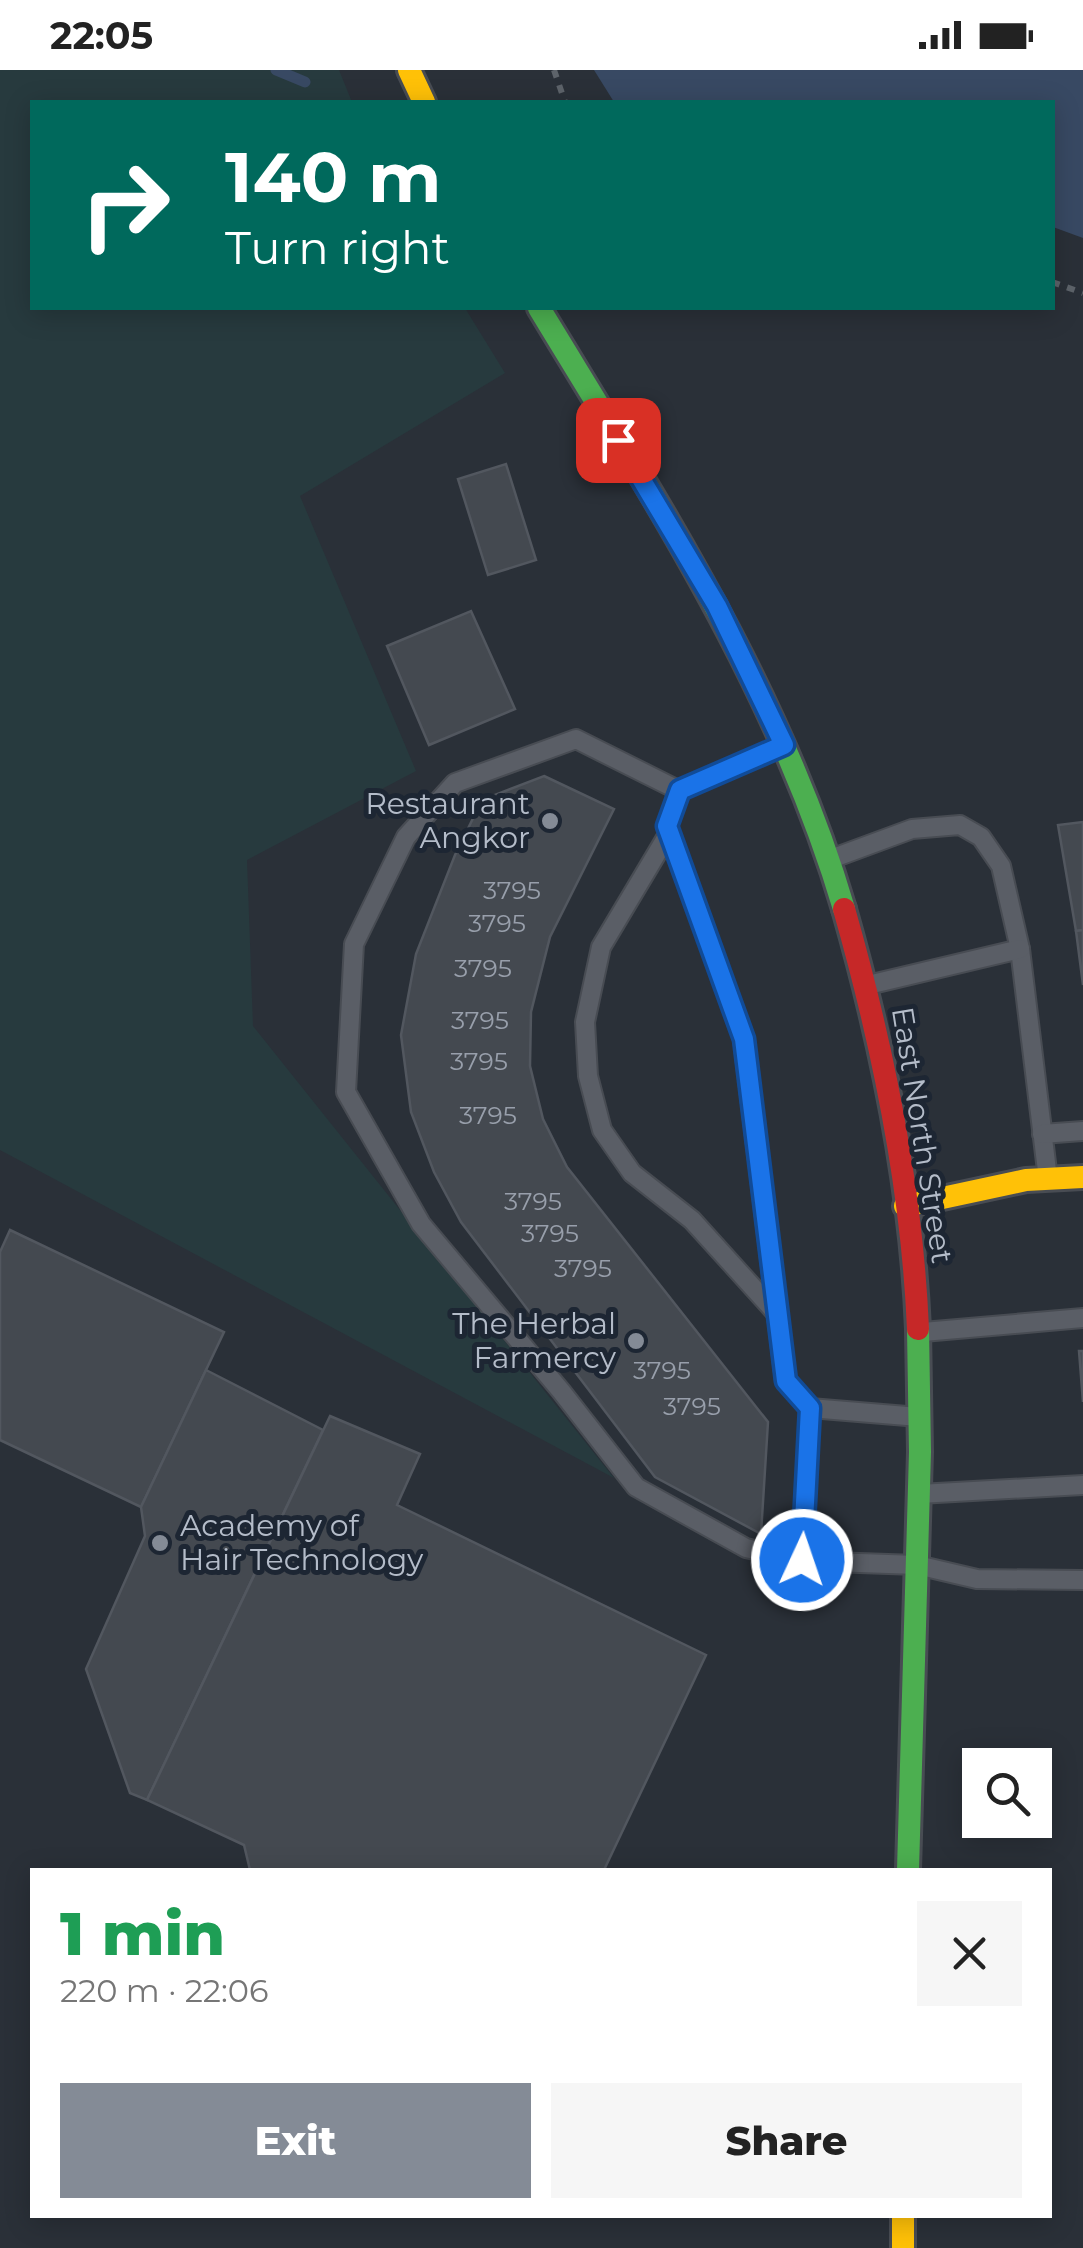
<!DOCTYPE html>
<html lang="en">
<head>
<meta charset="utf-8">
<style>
  body { margin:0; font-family:Montserrat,sans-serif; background:#f6f6f6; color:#222; height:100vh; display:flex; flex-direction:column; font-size:38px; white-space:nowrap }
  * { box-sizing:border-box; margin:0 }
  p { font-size:32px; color:#767676 }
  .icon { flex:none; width:55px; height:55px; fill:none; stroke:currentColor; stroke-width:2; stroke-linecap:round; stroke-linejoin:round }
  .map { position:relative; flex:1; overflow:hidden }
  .details { position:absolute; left:30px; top:1798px; width:1022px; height:350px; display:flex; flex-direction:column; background:#fff; border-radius:0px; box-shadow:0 5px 25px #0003 }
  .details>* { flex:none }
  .top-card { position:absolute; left:30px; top:30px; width:1025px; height:210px; border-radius:0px; box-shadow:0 5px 25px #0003; background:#00695c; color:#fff; overflow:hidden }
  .controls { position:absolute; left:962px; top:1678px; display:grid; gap:20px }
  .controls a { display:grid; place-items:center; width:90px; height:90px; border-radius:0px; background:#fff; box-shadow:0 5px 25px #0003; font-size:50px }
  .pin { position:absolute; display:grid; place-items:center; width:85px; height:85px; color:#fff; margin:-42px; border-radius:20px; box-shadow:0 5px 15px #0006 }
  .me { position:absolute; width:110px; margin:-55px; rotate:3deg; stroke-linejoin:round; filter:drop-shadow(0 0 8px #0008) }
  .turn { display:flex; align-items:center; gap:35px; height:210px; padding:0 30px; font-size:45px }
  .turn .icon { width:130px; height:130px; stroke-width:2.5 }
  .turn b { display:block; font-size:70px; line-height:85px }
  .round { display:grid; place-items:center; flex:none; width:105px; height:105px; border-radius:0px; background:#f6f6f6 }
  .overview { display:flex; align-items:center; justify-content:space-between; height:170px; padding:0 30px }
  h1 { font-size:60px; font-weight:800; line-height:75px; color:#1e9e55 }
  .action { display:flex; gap:20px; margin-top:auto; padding:20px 30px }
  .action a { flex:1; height:115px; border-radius:0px; background:#848b96; color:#fff; font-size:40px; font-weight:800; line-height:115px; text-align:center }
  .action a+a { background:#f6f6f6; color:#222 }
  .status { display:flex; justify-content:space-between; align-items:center; height:70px; padding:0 50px; background:#fff; direction:ltr }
  .status svg { height:28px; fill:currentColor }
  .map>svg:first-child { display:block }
  .green { fill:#273a3e }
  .water { fill:#384963 }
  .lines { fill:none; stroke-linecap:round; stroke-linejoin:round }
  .stream { stroke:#384963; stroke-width:11 }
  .building { fill:#444950; stroke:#52575f; stroke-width:2.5 }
  .lane-casing { stroke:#484c53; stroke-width:22 }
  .fast-casing { stroke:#484c53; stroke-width:28 }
  .slow-casing { stroke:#484c53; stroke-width:28 }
  .jam-casing { stroke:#484c53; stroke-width:28 }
  .path { stroke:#5d636a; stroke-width:6; stroke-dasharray:8 8; stroke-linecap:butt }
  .lane { stroke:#5a5e66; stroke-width:18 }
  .fast { stroke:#4caf50; stroke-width:22 }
  .slow { stroke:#ffc107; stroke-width:22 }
  .jam { stroke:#c62828; stroke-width:22 }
  .route-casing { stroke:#114b97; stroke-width:25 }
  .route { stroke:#1a73e8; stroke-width:18 }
  .poi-dot { fill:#848b96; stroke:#1d2633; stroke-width:4 }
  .labels { text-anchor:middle; stroke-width:10; stroke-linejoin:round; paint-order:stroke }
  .number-label { font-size:25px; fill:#989fab }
  .poi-label { font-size:30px; fill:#b4bcc9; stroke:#1d2633; text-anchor:end }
  .street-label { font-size:30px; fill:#b4bcc9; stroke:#1d2633 }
</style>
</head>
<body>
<div class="status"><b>22:05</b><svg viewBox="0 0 49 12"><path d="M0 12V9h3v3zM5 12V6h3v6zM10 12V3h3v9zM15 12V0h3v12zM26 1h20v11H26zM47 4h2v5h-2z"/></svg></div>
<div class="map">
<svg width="1083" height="2178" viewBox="0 0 1083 2178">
  <rect width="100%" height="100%" fill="#2a3038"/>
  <!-- green -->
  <polygon class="green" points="0,0 339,0 352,32 32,32 32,238 465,238 505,303 300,426 416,701 247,790 253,956 614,1408 0,1080"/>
  <!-- water -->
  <polygon class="water" points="594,0 1083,0 1083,168 1053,157 1052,32 614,32"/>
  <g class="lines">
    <!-- stream -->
    <polyline class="stream" points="276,0 305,12"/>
  </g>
  <!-- building -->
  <g class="building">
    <polygon points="506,394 536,490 488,505 458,409"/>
    <polygon points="471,541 515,639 429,675 387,576"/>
    <polygon points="544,706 614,739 550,867 531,942 530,996 543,1049 567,1097 768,1352 761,1464 655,1407 461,1152 434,1102 411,1042 401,965 416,884 455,785 482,730"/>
    <polygon points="1083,752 1083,860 1076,861 1058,755"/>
    <polygon points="1083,860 1083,915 1076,861"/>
    <polygon points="10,1160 224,1262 141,1437 0,1370 0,1182"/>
    <polygon points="1079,1281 1083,1281 1083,1332"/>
    <polygon points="206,1300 323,1360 147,1730 130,1723 86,1599 145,1466 141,1437"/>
    <polygon points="330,1346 420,1384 397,1435 706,1585 604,1800 250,1800 244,1775 147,1730"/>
  </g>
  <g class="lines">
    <defs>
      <g id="lane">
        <polyline points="784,675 680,721 667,756 743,969 785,1311 810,1338 919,1347"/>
        <polyline points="680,721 576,669 455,713 406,767 354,874 346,1022 421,1154 561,1321 636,1417 746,1478 802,1491"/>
        <polyline points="669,763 601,877 585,952 588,1006 602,1060 632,1103 692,1150 777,1244"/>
        <polyline points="828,790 912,759 960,755 981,767 1001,796 1020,879 1048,1109"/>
        <polyline points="868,915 1020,879"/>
        <polyline points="1042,1064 1083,1061"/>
        <polyline points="923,1262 1083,1248"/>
        <polyline points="810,1338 802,1491 917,1495 977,1509 1083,1510"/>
        <polyline points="919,1424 1083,1415"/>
      </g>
      <g id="fast">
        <path d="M539 238C656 431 780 621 844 839"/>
        <polyline points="908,1800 920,1382 918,1259"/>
      </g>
      <g id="slow">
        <polyline points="409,0 424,32"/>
        <polyline points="905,1136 1026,1110 1083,1107"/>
        <polyline points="903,2145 903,2178"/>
      </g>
      <path id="jam" d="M844 839C883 976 912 1117 918 1259"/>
    </defs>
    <!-- lane casing -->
    <use href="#lane" class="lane-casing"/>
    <!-- fast casing -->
    <use href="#fast" class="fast-casing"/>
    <!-- slow casing -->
    <use href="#slow" class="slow-casing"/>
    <!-- jam casing -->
    <use href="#jam" class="jam-casing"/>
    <!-- path -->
    <g class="path">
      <polyline points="554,0 565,32"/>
      <polyline points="1052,212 1083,223"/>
    </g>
    <!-- lane -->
    <use href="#lane" class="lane"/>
    <!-- fast -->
    <use href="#fast" class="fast"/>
    <!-- slow -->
    <use href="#slow" class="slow"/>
    <!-- jam -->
    <use href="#jam" class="jam"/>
  </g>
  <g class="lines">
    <defs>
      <polyline id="route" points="618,370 717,536 784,675 680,720 667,756 744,969 786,1311 810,1338 802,1490"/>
    </defs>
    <!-- route casing -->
    <use href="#route" class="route-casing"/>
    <!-- route -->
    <use href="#route" class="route"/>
  </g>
  <!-- markers -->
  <g class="poi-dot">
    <circle cx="550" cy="751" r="10"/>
    <circle cx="636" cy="1271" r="10"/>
    <circle cx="160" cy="1473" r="10"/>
  </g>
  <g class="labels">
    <!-- number labels -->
    <g class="number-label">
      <text x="512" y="829">3795</text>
      <text x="497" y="862">3795</text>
      <text x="483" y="907">3795</text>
      <text x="480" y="959">3795</text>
      <text x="479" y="1000">3795</text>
      <text x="488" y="1054">3795</text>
      <text x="533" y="1140">3795</text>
      <text x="550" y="1172">3795</text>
      <text x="583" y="1207">3795</text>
      <text x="662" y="1309">3795</text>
      <text x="692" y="1345">3795</text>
    </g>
    <!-- poi labels -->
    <g class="poi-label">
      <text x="530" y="744">Restaurant<tspan x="530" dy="34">Angkor</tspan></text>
      <text x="616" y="1264">The Herbal<tspan x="616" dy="34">Farmercy</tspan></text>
      <text x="180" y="1466" text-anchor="start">Academy of<tspan x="180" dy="34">Hair Technology</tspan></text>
    </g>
    <!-- street labels -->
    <g class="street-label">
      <text transform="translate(922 1065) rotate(81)" y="10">East North Street</text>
    </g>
  </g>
</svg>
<div class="controls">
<a><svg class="icon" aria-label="search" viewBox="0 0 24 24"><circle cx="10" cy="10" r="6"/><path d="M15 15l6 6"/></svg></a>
</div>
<div class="pin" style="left:618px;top:370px;background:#d93025"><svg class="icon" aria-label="arrive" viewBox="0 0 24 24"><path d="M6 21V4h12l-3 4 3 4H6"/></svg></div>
<svg class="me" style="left:802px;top:1490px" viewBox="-20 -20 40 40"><circle r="17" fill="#1a73e8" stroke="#fff" stroke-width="3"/><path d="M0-11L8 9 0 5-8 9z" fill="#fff"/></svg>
<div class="top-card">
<div class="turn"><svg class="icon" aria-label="right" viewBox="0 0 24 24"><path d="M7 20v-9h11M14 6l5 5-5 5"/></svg><div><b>140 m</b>Turn right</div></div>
</div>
<section class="details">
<div class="overview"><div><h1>1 min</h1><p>220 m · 22:06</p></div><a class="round"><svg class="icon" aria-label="close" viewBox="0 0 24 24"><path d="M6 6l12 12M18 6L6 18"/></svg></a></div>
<div class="action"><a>Exit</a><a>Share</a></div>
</section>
</div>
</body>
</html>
